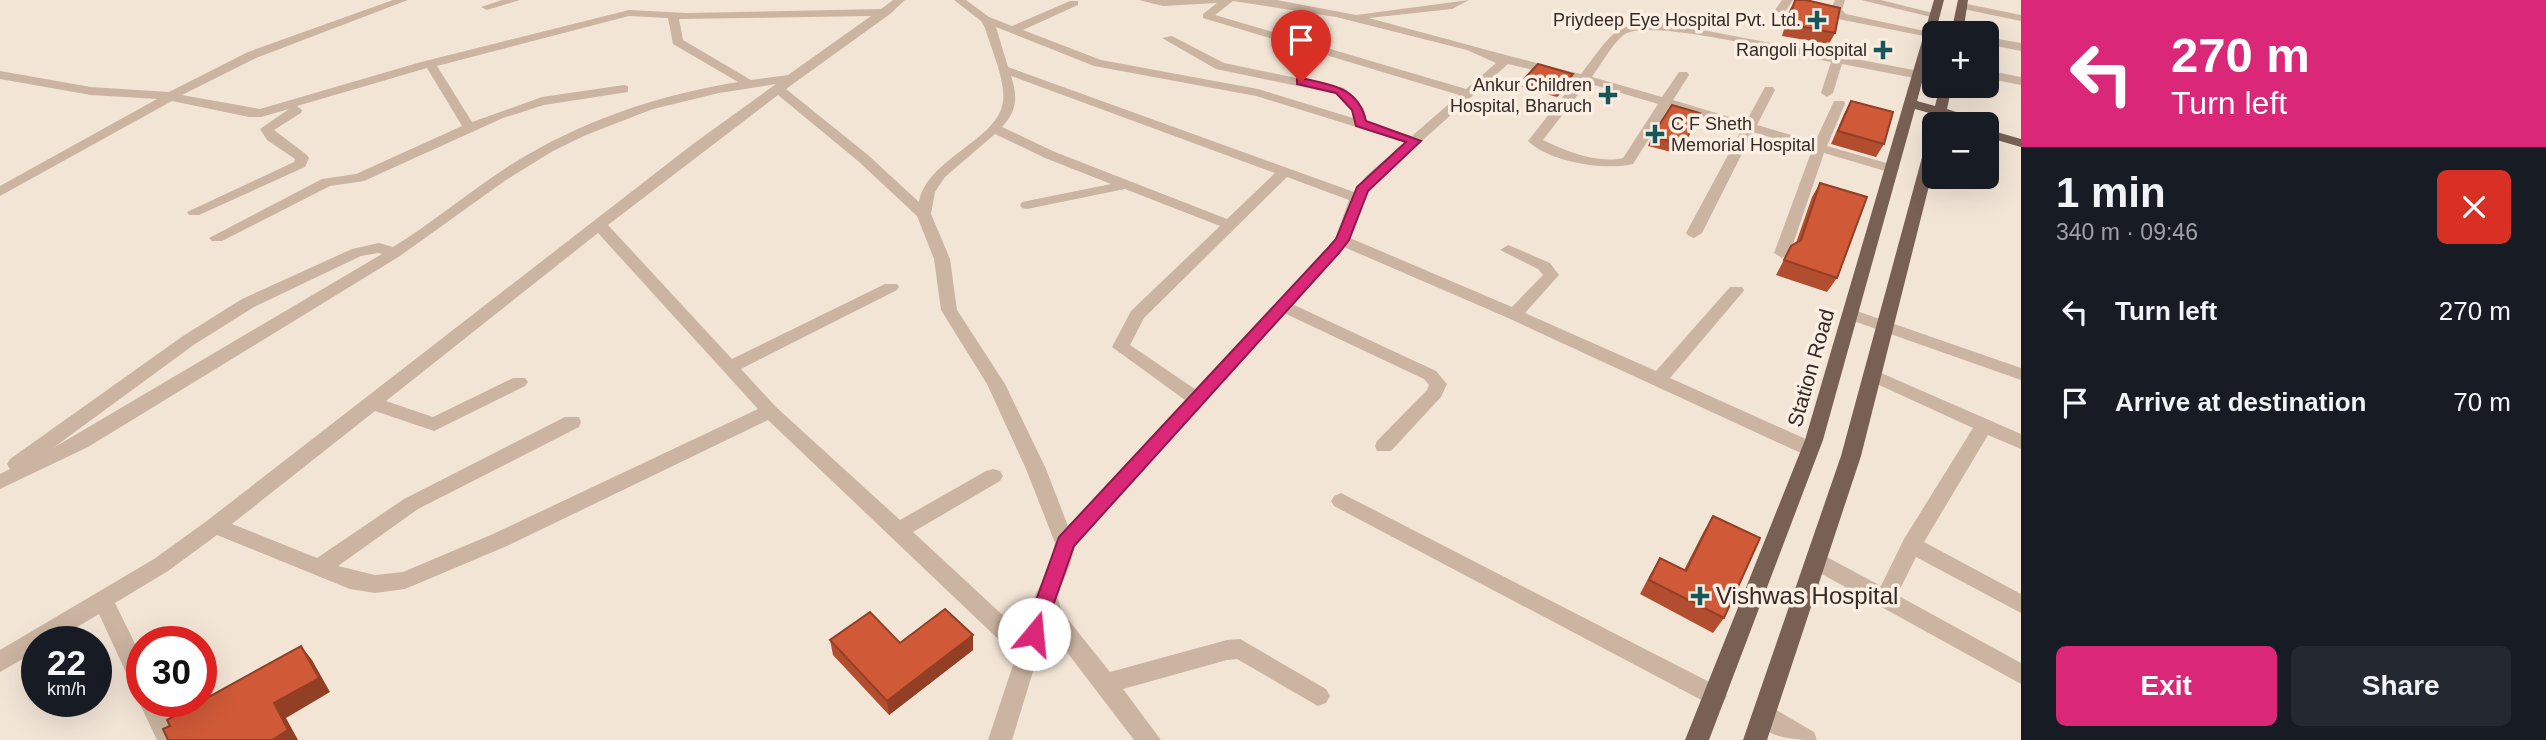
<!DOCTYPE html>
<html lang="en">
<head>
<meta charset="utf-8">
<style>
  body { margin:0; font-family:Arial,sans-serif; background:#242831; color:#f1f3f6; height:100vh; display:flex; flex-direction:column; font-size:26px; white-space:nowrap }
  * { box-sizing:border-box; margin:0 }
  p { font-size:23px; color:#9ea1a6 }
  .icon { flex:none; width:38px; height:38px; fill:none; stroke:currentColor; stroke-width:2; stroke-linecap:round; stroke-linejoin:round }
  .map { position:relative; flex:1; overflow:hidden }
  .details { display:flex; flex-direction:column; background:#171b24; width:525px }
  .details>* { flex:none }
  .hud { background:#db2777; color:#fff; overflow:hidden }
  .tools { position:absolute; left:1922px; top:21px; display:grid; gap:14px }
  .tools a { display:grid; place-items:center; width:77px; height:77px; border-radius:10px; background:#171b24; box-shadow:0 7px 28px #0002; font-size:35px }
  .speed { position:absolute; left:21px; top:626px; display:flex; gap:14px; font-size:35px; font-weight:700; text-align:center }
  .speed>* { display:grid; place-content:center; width:91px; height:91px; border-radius:50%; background:#171b24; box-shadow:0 7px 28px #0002; line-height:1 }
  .speed small { font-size:18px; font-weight:400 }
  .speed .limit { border:10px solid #d22; background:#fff; color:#111 }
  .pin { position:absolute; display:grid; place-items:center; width:60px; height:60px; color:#fff; margin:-72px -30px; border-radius:50% 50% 50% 0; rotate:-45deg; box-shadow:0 0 7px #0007 }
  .pin .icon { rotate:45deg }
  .me { position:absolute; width:77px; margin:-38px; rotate:17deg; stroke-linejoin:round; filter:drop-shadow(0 0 5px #0008) }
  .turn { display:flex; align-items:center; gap:24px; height:147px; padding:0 35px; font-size:32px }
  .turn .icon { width:91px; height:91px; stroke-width:2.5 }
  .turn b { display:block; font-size:49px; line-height:60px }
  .round { display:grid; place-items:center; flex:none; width:74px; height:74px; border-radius:10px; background:#242831 }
  .overview { display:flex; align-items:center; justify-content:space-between; height:119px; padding:0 35px }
  h1 { font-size:42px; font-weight:700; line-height:52px }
  .button { display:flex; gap:14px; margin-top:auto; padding:14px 35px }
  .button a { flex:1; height:80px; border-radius:10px; background:#db2777; color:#fff; font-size:28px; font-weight:700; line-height:80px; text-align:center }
  .button a+a { background:#242831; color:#f1f3f6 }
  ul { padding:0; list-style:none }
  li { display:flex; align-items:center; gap:21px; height:91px; padding:0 35px }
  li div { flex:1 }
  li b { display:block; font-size:26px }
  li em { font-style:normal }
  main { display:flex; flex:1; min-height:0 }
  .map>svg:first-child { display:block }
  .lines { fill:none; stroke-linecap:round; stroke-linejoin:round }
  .minor { fill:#cbb4a1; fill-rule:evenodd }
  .major { fill:#786054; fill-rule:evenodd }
  .wall { fill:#b34d2f }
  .shaded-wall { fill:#923f26 }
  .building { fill:#d05a37; stroke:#923f26; stroke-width:2 }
  .route { fill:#db2777; stroke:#8e194d; stroke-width:2 }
  .poi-dot { fill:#175659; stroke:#faefe2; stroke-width:2.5 }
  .labels { text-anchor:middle; stroke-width:7; stroke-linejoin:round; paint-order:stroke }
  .far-poi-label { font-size:18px; fill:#352a25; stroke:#faefe2; text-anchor:end }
  .street-label { font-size:21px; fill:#352a25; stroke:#faefe2 }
  .near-poi-label { font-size:24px; fill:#352a25; stroke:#faefe2; text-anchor:start }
</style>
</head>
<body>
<main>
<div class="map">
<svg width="2021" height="740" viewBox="0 0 2021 740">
  <rect width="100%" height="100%" fill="#f3e5d6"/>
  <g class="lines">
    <!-- minor -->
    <g class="minor">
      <path d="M393 0H408L256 58 182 95 260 109 421 62 629 10 687 13 881 9 893 0H905L890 14 786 89 868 155 919 202C927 158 999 140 1003 101 1006 82 991 48 985 28L981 21 954 0H966L989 17 1012 26 1070 1H1078V5L1023 30 1101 60 1258 89 1353 118 1352 110 1336 94 1216 69 1162 38 1172 36 1224 63 1344 88 1364 109 1367 122 1412 136 1459 95 1203 18V14L1217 3 1163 6 1139 0H1277L1356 15 1469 0 1452 9 1369 18C1440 37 1510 57 1581 74 1614 32 1613 20 1671 24L1919 71 1925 75 1919 79 1842 64 1833 93 1827 97 1821 93 1831 62C1795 55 1651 18 1625 34 1614 41 1600 66 1592 77L1662 97 1679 72H1687L1689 75 1673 100 1746 122 1765 87H1773L1775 90 1757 125 1815 142 1834 101H1844L1845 104 1827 146 1897 166 1899 169 1892 173 1824 153 1790 253 1782 258 1774 253 1812 150 1753 132 1702 233 1694 238 1689 236 1686 233 1742 129 1669 107 1633 164C1605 171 1549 162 1528 141L1576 80 1508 64 1376 182 1364 198 1350 238 1512 307 1543 275 1538 269 1500 250 1508 245 1513 247 1550 263 1559 275 1525 313 1656 371 1730 287H1742L1744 290 1742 293 1670 378 1817 444 1819 449 1817 454H1803L1508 318 1344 247 1292 304 1436 371 1447 384 1441 397 1391 451H1377L1375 446 1377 441 1427 390 1429 385 1424 379 1284 313 1075 546 1070 565 1057 596 1062 612 1110 672 1227 640 1240 639 1326 689 1330 696 1326 703 1318 706 1237 659 1227 660 1123 689 1161 740H1134L1047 626 1012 740H988L1016 656 768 420 507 546 405 589 375 593 350 589 217 535 168 571 115 603 142 658V693L134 690 99 614 52 642H37V651L0 672V650L154 559 208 520 693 144 776 84 719 93 653 109 586 135 553 151 506 180 400 256 88 447 0 489V474L10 469 7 464 10 459 183 336 242 299 352 249 379 243 393 247C434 222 471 190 512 164 581 121 658 95 738 82L673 44 668 18 629 16 437 66 472 122 542 97 624 85 628 86V92L544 105 503 118 364 181 330 186 222 241H212L209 238 322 179 356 174 462 126 427 68 297 106 302 110 301 113 274 130 307 155 309 158 305 167 199 215H189L187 212 294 162 295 159 267 140 260 129 289 109 261 117H249L172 101 0 196V186L157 99 91 95 0 79V71L91 87 169 92 248 52ZM1233 1 1336 17 1467 50 1496 63 1466 89 1215 15ZM871 16 788 75 751 80 683 40 679 19ZM996 27 1094 66 1256 96 1405 142 1366 176 1354 192 1008 67ZM1011 76 1275 173 1227 219 1055 152 1002 127C1017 111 1018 97 1011 76ZM1587 83 1658 104 1623 158C1597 164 1566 151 1543 140ZM778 95 858 161 917 216 934 259 941 310 987 384 1026 469 1055 543 1050 565 1035 596 1023 634 913 532 1000 481 1003 476 1000 471 993 469 986 471 900 520 776 407 741 369 897 290 899 287 897 284H885L732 359 608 225ZM995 134 1045 158 1111 184 1022 202 1020 205 1022 208 1027 209 1125 189 1220 226 1131 311 1112 347 1185 400 1068 526 1046 469 1005 384 957 310 950 259 931 214 935 192 945 177ZM1287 177 1349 200 1335 239 1195 389 1130 345 1144 318ZM598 233 758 409 493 534 403 572 375 575 338 566 418 509 579 427 581 422 579 417H565L404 499 317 558 232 524 375 411 434 431 525 386 528 382 525 378H513L433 417 386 401ZM378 253 382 254 53 448 195 344 254 307 361 256Z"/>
      <polygon points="502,0 520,0 487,10 481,7"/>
      <polygon points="1782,0 1793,0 1785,12 1777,12 1775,10"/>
      <polygon points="1835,0 1845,0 1842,10 1846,14 1934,33 1934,38 1838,19 1830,11"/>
      <polygon points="1861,0 1881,0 1941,15 1935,18"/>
      <polygon points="1962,3 2021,15 2021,21 1958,8 1958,4"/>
      <polygon points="1986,37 2021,43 2021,51 1986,44"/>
      <polygon points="1986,70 2021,77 2021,85 1986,78"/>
      <polygon points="1851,309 2021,368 2021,380 1845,318 1843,314 1845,310"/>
      <polygon points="1872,369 2021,434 2021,449 1988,435 1924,542 2021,594 2021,613 1916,557 1897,595 2021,663 2021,684 1809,567 1806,561 1809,555 1816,553 1823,555 1881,586 1904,539 1973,428 1866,379 1863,375 1866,371"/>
      <polygon points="1341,493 1723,689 1727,696 1723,703 1715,706 1707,703 1334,506 1331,501 1334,496"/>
      <polygon points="142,697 142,702 163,702 181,740 157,740 139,702"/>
      <path d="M1764 703 1814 732 1817 740C1793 740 1764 739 1752 714L1756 706Z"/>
    </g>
    <!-- major -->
    <g class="major">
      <polygon points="1934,0 1944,0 1917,101 1935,106 1940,86 1952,86 1947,109 1993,124 1986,128 1986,124 1972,124 1945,117 1943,124 1934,124 1934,127 1930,124 1933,114 1915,109 1823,440 1709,740 1685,740 1805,440"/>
      <polygon points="1958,0 1968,0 1963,33 1951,33"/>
      <polygon points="1986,129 2021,139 2021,147 1986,137"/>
      <polygon points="1934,135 1934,166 1861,456 1767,740 1743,740 1841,456 1927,139"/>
    </g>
  </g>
  <!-- wall -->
  <g class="wall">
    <polygon points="1795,0 1835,33 1829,44 1782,36 1790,9"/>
    <polygon points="1525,78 1570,83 1557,97 1522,87"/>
    <polygon points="1851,101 1884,144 1876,157 1831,144 1844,114"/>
    <polygon points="1700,113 1679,154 1648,146 1652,136"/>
    <polygon points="1820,183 1837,278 1827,292 1776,275 1791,246 1796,243 1812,197"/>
    <polygon points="1713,516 1724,618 1713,633 1640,594 1651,573 1660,558 1684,570 1704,531"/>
    <polygon points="973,635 973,650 889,715 833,655 830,640 900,643"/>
  </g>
  <!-- shaded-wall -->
  <g class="shaded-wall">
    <polygon points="1573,74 1570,83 1557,97 1561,88"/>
    <polygon points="973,635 973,650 889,715 887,701"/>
    <polygon points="301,646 312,660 330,692 286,718 298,740 272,740 274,703"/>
  </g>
  <!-- building -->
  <g class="building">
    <polygon points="1795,0 1806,0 1840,8 1835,33 1788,24"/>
    <polygon points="1538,64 1573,74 1561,88 1525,78"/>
    <polygon points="1851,101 1893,112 1884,144 1838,131"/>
    <polygon points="1672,105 1700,113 1683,145 1652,136"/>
    <polygon points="1820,183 1867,197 1837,278 1784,260 1791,246 1801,240"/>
    <polygon points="1713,516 1760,538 1724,618 1649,580 1660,558 1686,571"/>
    <polygon points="945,609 973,635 887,701 830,640 870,612 900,643"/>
    <polygon points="301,646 319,678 274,703 288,730 272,740 168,740 163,729 170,726 167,720"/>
  </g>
  <!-- route -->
  <path class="route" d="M1301 78C1330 85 1358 86 1366 121L1421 141 1368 191 1349 240 1339 253 1074 546 1041 640 1034 643 1027 640 1024 634 1059 537 1329 247 1336 239 1357 187 1406 142 1356 126 1352 110 1336 93 1297 84V79Z"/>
  <!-- markers -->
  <g class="poi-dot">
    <path d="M1813.5 9.5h7v7h7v7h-7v7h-7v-7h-7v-7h7z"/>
    <path d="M1879.5 39.5h7v7h7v7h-7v7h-7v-7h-7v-7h7z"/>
    <path d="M1604.5 84.5h7v7h7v7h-7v7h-7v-7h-7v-7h7z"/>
    <path d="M1651.5 123.5h7v7h7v7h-7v7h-7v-7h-7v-7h7z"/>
    <path d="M1696.5 585.5h7v7h7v7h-7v7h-7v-7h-7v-7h7z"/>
  </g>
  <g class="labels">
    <!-- far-poi labels -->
    <g class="far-poi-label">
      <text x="1801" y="26">Priydeep Eye Hospital Pvt. Ltd.</text>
      <text x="1867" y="56">Rangoli Hospital</text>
      <text x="1592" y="91">Ankur Children<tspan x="1592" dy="21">Hospital, Bharuch</tspan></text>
      <text x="1671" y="130" text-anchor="start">C F Sheth<tspan x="1671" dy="21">Memorial Hospital</tspan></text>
    </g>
    <!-- street labels -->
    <g class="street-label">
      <text transform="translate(1811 368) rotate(-74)" y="7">Station Road</text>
    </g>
    <!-- near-poi labels -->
    <g class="near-poi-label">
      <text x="1716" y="604">Vishwas Hospital</text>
    </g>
  </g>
</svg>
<div class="tools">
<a>+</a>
<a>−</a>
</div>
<div class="speed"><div>22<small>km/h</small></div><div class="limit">30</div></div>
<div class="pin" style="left:1301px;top:82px;background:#d93025"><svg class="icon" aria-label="arrive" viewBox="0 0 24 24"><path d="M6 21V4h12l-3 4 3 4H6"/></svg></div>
<svg class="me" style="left:1034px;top:634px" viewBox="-20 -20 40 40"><circle r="19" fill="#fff"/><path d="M0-13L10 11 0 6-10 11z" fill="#db2777"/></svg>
</div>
<section class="details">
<div class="hud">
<div class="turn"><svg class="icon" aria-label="left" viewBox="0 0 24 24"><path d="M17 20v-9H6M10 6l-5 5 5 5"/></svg><div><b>270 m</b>Turn left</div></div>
</div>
<div class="overview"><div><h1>1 min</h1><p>340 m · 09:46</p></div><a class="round" style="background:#d93025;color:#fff"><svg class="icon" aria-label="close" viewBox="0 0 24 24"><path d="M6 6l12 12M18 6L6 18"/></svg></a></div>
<ul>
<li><svg class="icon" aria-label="left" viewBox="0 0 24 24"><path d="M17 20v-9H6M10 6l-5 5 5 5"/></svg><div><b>Turn left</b></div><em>270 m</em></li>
<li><svg class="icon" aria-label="arrive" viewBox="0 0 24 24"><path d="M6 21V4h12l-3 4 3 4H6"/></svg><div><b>Arrive at destination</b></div><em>70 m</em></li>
</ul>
<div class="button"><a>Exit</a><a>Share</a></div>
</section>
</main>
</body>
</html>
